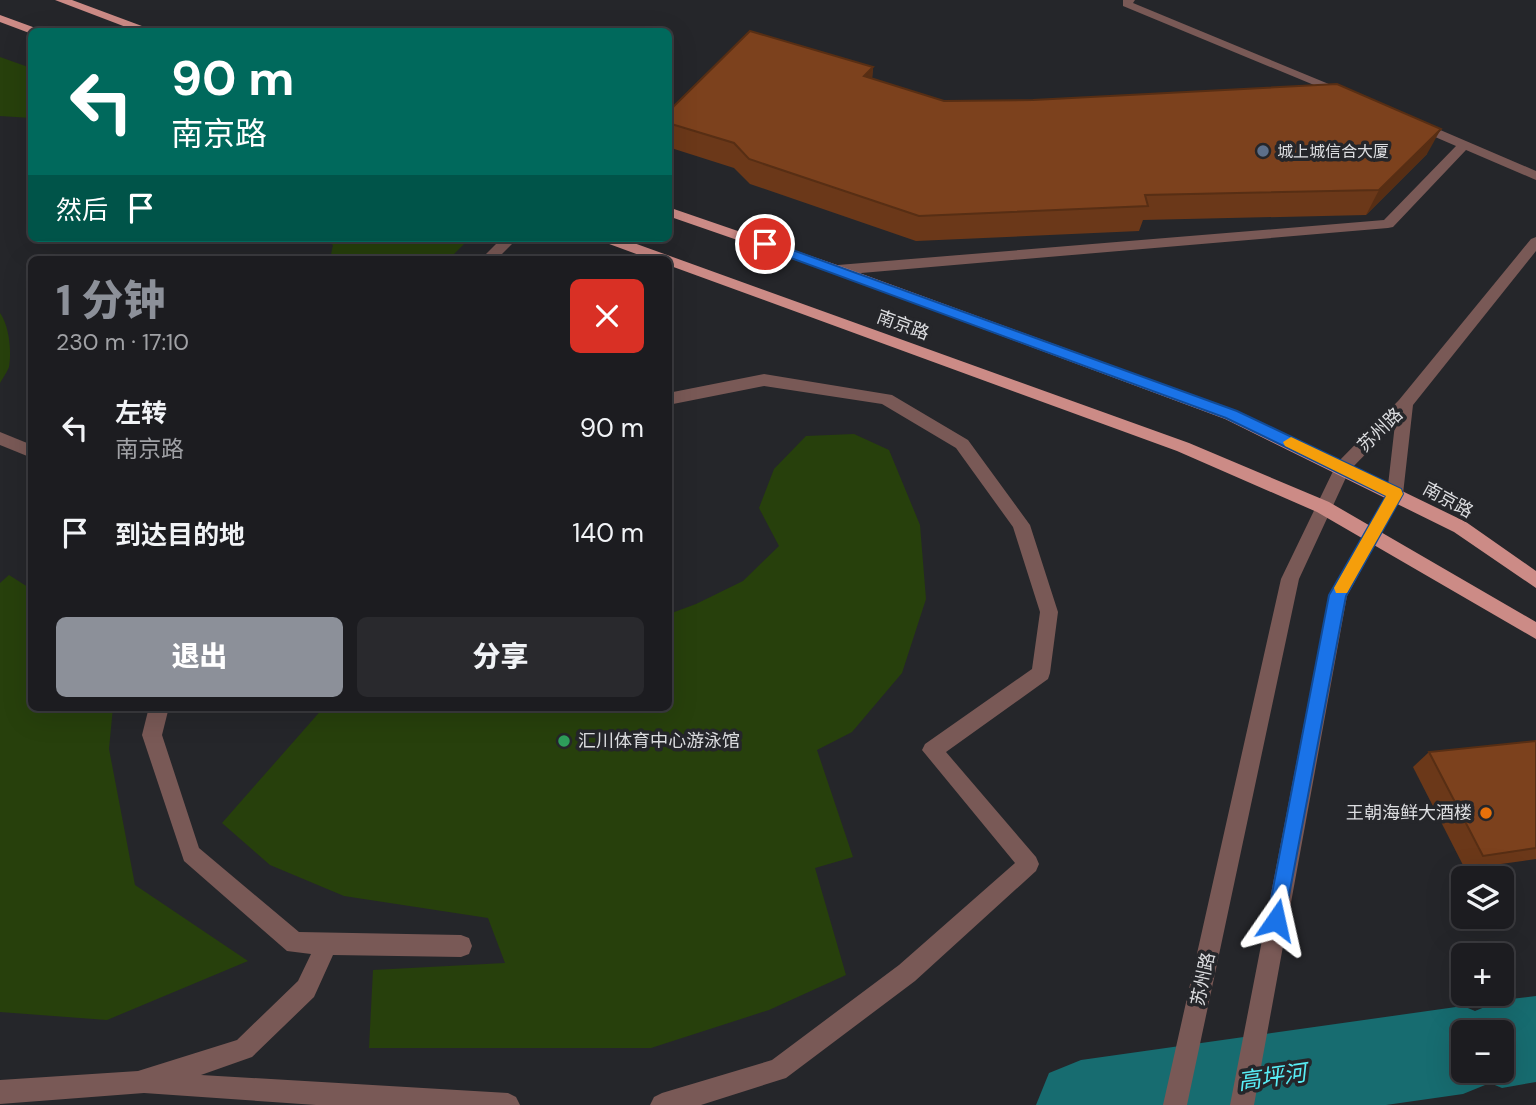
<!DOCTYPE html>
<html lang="zh">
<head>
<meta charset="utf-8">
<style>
  body { margin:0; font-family:"DM Sans","Noto Sans SC",sans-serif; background:#29292d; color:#f1f3f6; height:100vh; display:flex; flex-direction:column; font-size:26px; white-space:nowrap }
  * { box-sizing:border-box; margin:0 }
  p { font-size:23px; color:#a0a1a5 }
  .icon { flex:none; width:38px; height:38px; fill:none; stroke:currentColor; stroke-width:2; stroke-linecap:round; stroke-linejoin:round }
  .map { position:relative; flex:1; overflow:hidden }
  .side { position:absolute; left:28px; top:256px; width:644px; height:455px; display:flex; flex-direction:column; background:#1c1c20; border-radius:10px; box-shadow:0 7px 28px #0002,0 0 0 2px #3a3a3e }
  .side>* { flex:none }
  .banner { position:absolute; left:28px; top:28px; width:644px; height:214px; border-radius:10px; box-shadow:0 7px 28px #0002,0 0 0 2px #3a3a3e; background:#00695c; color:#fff; overflow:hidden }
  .fabs { position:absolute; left:1451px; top:866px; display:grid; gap:14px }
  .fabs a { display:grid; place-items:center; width:63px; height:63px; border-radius:10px; background:#1c1c20; box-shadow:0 7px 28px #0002,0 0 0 2px #3a3a3e; font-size:35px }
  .pin { position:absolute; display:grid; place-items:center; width:60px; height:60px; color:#fff; margin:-30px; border:4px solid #fff; border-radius:50%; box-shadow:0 2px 7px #0007 }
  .me { position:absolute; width:77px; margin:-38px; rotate:11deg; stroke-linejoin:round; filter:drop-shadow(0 0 5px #0008) }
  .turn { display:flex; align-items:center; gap:24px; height:147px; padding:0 28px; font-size:32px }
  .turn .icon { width:91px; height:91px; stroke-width:2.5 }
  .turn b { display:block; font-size:49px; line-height:60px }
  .then { display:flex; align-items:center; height:66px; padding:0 28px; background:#0003; gap:14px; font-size:26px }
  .round { display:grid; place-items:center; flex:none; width:74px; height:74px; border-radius:10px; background:#29292d }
  .overview { display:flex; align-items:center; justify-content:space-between; height:119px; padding:0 28px }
  h1 { font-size:42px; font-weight:800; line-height:52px; color:#8c9099 }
  .primary-button { display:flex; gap:14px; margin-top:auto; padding:14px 28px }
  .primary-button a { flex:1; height:80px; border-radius:10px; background:#8c9099; color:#fff; font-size:28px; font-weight:800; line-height:80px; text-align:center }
  .primary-button a+a { background:#29292d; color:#f1f3f6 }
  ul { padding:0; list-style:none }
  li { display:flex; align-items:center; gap:21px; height:105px; padding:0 28px }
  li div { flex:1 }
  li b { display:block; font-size:26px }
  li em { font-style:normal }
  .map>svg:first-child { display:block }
  .green { fill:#27400c }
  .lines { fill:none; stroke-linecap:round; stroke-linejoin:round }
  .river { fill:#176c70; fill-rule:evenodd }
  .minor { fill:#795956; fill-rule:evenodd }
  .major { fill:#cc8b86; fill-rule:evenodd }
  .wall { fill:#6b3819 }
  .shaded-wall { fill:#572e14 }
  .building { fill:#7c411d; stroke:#572e14; stroke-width:2 }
  .route { fill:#1a73e8; stroke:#114b97; stroke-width:2 }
  .slow { fill:#f59e0b }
  .service-dot { fill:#5c6f8a; stroke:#25262a; stroke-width:2.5 }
  .leisure-dot { fill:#2e9e5b; stroke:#25262a; stroke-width:2.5 }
  .food-dot { fill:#e8710a; stroke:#25262a; stroke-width:2.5 }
  .labels { text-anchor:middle; stroke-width:7; stroke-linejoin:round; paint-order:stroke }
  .far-poi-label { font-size:16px; fill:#dcdde0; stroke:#25262a; text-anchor:start }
  .street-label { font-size:18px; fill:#dcdde0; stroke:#25262a }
  .poi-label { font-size:18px; fill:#dcdde0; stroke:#25262a; text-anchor:start }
  .near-water-label { font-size:23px; font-style:italic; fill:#58eef6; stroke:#25262a }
</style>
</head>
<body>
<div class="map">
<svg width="1536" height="1105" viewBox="0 0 1536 1105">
  <rect width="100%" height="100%" fill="#25262a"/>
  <!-- green -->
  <g class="green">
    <polygon points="0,57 31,68 31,118 0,116"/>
    <polygon points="321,238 470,238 449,259 330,259 333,245"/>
    <path d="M0 313C9 325 12 352 9 367 7 372 3 378 0 383Z"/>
    <polygon points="854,434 889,450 920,525 926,599 902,673 852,732 817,750 853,857 815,868 846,975 769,1010 651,1048 369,1048 373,970 505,963 488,918 344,896 270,865 222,823 324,707 668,707 669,614 696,604 743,581 779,546 759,508 774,469 806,436"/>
    <polygon points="9,575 31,589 32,707 113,707 109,749 135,885 248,961 107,1020 0,1012 0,583"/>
  </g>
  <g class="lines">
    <!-- river -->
    <path class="river" d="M1536 996V1082L1502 1088 1490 1083 1463 1094 1386 1105H1036L1049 1073 1081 1060 1463 1006 1475 1011 1502 1000ZM1463 1032H1502V1071H1463Z"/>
    <!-- minor -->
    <g class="minor">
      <polygon points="1123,0 1135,0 1133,3 1353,94 1351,97 1343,97 1123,6"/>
      <polygon points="1417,120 1536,171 1536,180 1466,150 1393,227 1388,228 838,275 831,270 838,265 1384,220 1456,146 1412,127 1411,124"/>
      <polygon points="1536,237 1536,251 1413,405 1403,494 1347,596 1254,1105 1230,1105 1329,595 1387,494 1395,424 1349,471 1299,579 1187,1105 1163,1105 1281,579 1337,463 1399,400 1531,239"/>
      <polygon points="502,238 518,238 497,259 481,259"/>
      <polygon points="764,374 892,395 968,440 1030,525 1058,612 1050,673 1048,679 946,752 1036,857 1039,864 1036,871 915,981 786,1078 701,1105 650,1105 654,1097 662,1093 772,1060 899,965 1015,863 922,750 925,744 1032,669 1040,612 1013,527 956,448 882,404 764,386 668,405 668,393"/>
      <polygon points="0,432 32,445 32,458 0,445"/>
      <polygon points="149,707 169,707 162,735 199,848 299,932 461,935 469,938 472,946 469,954 461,957 333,955 314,997 252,1057 201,1075 508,1093 516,1097 520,1105 316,1105 144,1093 0,1104 0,1080 138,1071 237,1040 298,981 311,954 287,951 184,861 142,735"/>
    </g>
    <!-- major -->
    <g class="major">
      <polygon points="55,0 72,0 158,32 139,32"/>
      <polygon points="0,15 41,30 43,32 32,32 32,34 0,22"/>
      <polygon points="668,207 843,267 1237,411 1466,522 1536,571 1536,588 1454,532 1225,419 833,273 668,216"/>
      <polygon points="599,238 620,238 1189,443 1329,502 1536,622 1536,639 1317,512 1177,451 668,265 668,259 650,259 601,241"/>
    </g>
  </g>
  <!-- wall -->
  <g class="wall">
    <polygon points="873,67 872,79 944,101 1427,154 1366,215 1143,220 1139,231 916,241 750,184 734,168 668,147 668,112"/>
    <polygon points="1536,741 1536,859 1465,869 1413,767 1429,752"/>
  </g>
  <!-- shaded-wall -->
  <g class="shaded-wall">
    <polygon points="873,67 871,92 864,76"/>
    <polygon points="1441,129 1427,154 1366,215 1379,190"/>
  </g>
  <!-- building -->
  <g class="building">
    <polygon points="750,31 873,67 864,76 944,101 1033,100 1337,84 1441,129 1379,190 1145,195 1148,206 919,216 749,159 734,143 668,123 668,112"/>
    <polygon points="1536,741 1536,848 1483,856 1429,752"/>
  </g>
  <!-- route -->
  <polygon class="route" points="765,240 1237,411 1401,489 1403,494 1346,596 1283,927 1276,930 1270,927 1267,920 1329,595 1386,496 1226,418 761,247 759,244"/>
  <!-- slow -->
  <polygon class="slow" points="1291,437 1401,489 1403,494 1347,593 1336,593 1334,588 1386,496 1285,446 1283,442"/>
  <!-- markers -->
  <circle class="service-dot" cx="1263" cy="151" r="7"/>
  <circle class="leisure-dot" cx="564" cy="741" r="7"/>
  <circle class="food-dot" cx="1486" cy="813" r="7"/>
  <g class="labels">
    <!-- far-poi labels -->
    <g class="far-poi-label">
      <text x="1277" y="157">城上城信合大厦</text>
    </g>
    <!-- street labels -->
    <g class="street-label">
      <text transform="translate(903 325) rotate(20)" y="6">南京路</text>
      <text transform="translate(1380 430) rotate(-44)" y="6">苏州路</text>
      <text transform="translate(1448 500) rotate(29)" y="6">南京路</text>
      <text transform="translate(1203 979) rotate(-78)" y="6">苏州路</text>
    </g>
    <!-- poi labels -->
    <g class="poi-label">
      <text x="578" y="747">汇川体育中心游泳馆</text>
      <text x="1472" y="819" text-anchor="end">王朝海鲜大酒楼</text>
    </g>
    <!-- near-water labels -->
    <g class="near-water-label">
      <text transform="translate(1272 1077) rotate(-8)" y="8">高坪河</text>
    </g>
  </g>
</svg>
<div class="fabs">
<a><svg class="icon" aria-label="layers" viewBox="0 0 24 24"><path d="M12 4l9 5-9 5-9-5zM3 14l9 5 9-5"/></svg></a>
<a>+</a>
<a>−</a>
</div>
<div class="pin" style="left:765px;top:244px;background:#d93025"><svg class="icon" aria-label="arrive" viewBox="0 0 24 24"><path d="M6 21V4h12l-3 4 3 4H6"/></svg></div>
<svg class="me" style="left:1276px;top:920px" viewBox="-20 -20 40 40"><path d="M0-17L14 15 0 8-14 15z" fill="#1a73e8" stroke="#fff" stroke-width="4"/></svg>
<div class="banner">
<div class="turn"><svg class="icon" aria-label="left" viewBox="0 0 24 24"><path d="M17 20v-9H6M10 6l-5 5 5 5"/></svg><div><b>90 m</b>南京路</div></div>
<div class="then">然后<svg class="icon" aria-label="arrive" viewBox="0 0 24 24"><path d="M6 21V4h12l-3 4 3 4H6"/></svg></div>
</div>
<section class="side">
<div class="overview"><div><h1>1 分钟</h1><p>230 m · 17:10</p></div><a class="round" style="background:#d93025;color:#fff"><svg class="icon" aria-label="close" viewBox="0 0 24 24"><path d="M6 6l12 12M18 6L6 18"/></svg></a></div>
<ul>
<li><svg class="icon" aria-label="left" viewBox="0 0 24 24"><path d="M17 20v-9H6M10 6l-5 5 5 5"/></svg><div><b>左转</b><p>南京路</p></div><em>90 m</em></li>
<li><svg class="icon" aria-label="arrive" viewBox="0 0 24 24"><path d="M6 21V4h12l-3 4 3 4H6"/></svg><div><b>到达目的地</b></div><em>140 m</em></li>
</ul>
<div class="primary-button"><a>退出</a><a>分享</a></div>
</section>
</div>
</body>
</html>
